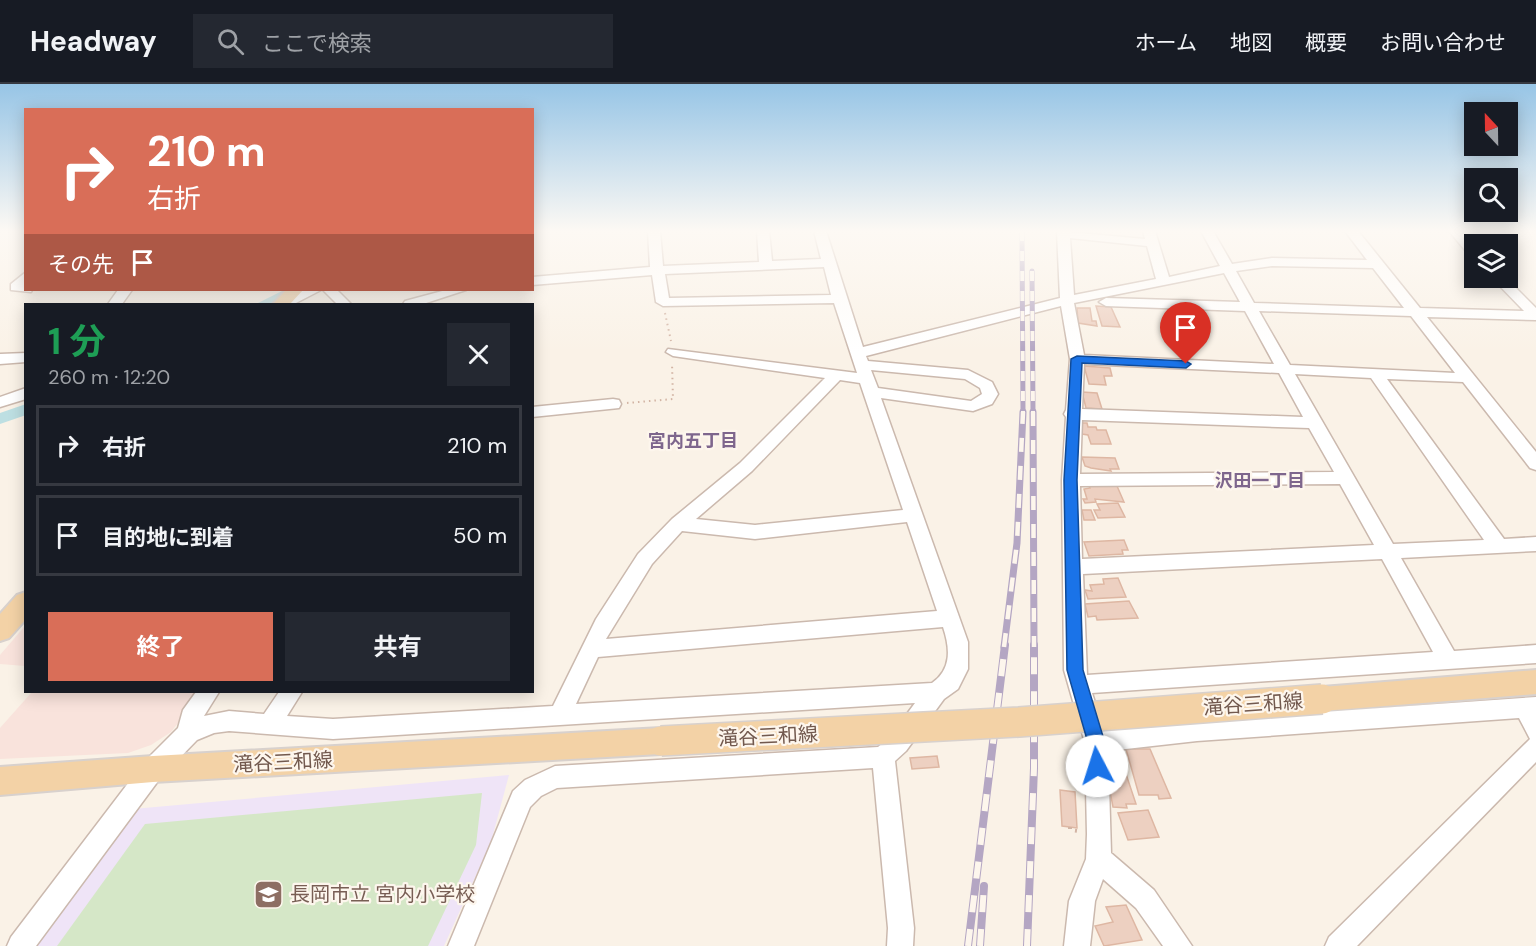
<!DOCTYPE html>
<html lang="ja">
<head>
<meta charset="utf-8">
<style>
  body { margin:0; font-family:"DM Sans","Noto Sans JP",sans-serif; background:#242831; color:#f1f3f6; height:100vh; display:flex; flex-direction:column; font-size:22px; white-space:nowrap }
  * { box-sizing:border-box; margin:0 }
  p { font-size:20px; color:#9ea1a6 }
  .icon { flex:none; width:33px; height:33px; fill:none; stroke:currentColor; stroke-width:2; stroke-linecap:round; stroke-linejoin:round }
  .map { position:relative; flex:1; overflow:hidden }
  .details { position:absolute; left:24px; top:219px; width:510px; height:390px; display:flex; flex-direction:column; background:#171b24; border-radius:0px; box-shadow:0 3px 15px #0003 }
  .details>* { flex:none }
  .top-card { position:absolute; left:24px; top:24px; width:510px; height:183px; border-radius:0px; box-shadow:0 3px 15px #0003; background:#d96e58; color:#fff; overflow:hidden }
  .needle { width:39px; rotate:338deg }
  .buttons { position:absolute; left:1464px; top:18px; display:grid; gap:12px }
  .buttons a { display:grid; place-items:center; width:54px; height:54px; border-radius:0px; background:#171b24; box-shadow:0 3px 15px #0003; font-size:30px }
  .pin { position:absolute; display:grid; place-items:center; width:51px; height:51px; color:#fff; margin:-62px -26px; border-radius:50% 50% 50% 0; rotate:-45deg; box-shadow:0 0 6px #0007 }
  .pin .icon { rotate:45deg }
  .me { position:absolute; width:66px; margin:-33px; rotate:355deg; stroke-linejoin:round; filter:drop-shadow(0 0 4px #0008) }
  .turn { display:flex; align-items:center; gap:21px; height:126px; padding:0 24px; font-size:27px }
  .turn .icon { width:78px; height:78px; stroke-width:2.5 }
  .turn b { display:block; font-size:42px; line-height:51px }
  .then { display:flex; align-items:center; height:57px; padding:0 24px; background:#0003; gap:12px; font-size:22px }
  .round { display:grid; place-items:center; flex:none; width:63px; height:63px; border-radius:0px; background:#242831 }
  .overview { display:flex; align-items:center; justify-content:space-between; height:102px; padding:0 24px }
  h1 { font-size:36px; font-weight:700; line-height:45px; color:#1e9e55 }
  .action { display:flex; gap:12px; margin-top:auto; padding:12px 24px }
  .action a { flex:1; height:69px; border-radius:0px; background:#d96e58; color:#fff; font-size:24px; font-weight:700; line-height:69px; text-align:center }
  .action a+a { background:#242831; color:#f1f3f6 }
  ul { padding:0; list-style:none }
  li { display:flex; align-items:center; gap:18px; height:81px; margin:0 12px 9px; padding:0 12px; border:3px solid #363941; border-radius:0px }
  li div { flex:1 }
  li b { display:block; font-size:22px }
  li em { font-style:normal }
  header { display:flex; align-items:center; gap:36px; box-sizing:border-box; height:84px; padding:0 30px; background:#171b24; border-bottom:2px solid #363941 }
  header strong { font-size:28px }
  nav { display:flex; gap:33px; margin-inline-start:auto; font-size:21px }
  .search { width:420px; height:54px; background:#242831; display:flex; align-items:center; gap:15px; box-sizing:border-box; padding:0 21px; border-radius:0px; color:#9ea1a6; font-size:22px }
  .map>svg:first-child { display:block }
  .commercial { fill:#f9e3dc }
  .education { fill:#efe4f7 }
  .green { fill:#d5e7c7 }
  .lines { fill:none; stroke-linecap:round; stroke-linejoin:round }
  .canal { fill:#bddfe2; fill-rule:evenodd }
  .building { fill:#edd0c1; stroke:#deb7a3; stroke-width:1.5 }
  .minor-casing { stroke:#cbb9ae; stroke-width:3 }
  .major-casing { stroke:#d8d1cd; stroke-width:4 }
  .path-far1 { stroke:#d2b4a4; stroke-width:2; stroke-dasharray:1.5 4; stroke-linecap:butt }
  .path { stroke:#d2b4a4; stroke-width:4; stroke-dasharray:2 6; stroke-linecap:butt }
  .minor { fill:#fff; fill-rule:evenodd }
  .major { fill:#f3d2a6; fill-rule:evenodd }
  .rail-far2-casing { stroke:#b4a6c3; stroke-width:5 }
  .rail-far1-casing { stroke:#b4a6c3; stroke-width:7 }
  .rail-casing { stroke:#b4a6c3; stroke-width:8 }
  .rail-far2 { stroke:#fdf6ed; stroke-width:4; stroke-dasharray:10; stroke-linecap:butt }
  .rail-far1 { stroke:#fdf6ed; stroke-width:4.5; stroke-dasharray:14; stroke-linecap:butt }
  .rail { stroke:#fdf6ed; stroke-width:6; stroke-dasharray:17; stroke-linecap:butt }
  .major-bridge-casing { stroke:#d8d1cd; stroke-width:32; stroke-linecap:butt }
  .major-bridge { stroke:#f3d2a6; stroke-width:29 }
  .route { fill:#1a73e8; stroke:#114b97; stroke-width:1.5 }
  .labels { text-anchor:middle; stroke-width:4.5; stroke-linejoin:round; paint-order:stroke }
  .neighbourhood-label { font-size:18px; font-weight:bold; fill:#7e668d; stroke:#fdf6ed }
  .near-street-label { font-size:20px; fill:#72594e; stroke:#fdf6ed }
  .near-education-label { font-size:20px; fill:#785e54; stroke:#fdf6ed; text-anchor:start }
</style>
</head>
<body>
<header>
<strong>Headway</strong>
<div class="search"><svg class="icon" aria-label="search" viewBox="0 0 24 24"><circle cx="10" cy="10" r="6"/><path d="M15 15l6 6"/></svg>ここで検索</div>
<nav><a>ホーム</a><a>地図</a><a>概要</a><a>お問い合わせ</a></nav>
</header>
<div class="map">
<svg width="1536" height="862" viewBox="0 0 1536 862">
  <rect width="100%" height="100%" fill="#faf2e7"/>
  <!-- commercial -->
  <g class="commercial">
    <polygon points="25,542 25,582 0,580 0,571"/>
    <polygon points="32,608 202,608 171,648 151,661 128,669 0,675 0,644"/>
  </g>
  <!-- education -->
  <polygon class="education" points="509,691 491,758 444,862 31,862 133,725"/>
  <!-- green -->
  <polygon class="green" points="482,709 476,761 428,862 57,862 145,740"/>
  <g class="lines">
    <!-- canal -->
    <g class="canal">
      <polygon points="284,206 301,206 273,220 256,220"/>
      <polygon points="26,320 26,331 0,340 0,329"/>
    </g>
  </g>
  <!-- building -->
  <g class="building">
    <polygon points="1096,222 1111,223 1120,243 1102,242"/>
    <polygon points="1077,224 1090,224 1092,237 1096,237 1097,242 1078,239"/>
    <polygon points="1084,282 1110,284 1112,292 1104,292 1106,301 1089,300"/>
    <polygon points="1082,308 1097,309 1102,325 1086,324"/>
    <polygon points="1078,339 1087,339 1088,343 1096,343 1097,346 1106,346 1111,360 1091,360 1088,351 1082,350"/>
    <polygon points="1082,373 1115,374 1119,385 1110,385 1111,387 1091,384 1085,382"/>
    <polygon points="1089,402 1117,402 1124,418 1095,415 1096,418 1085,419 1083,415 1087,415 1084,405 1090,404"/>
    <polygon points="1118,419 1125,433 1098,434 1094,426 1100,426 1097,420"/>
    <polygon points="1082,426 1091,426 1095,436 1084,436"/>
    <polygon points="1124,456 1128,466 1122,466 1123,470 1089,472 1084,458"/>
    <polygon points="1118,494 1126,513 1088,515 1085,506 1092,507 1090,501 1104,500 1103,495"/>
    <polygon points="1129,517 1138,534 1097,536 1096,532 1088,533 1085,520"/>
    <polygon points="1126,665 1150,665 1171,714 1159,715 1158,711 1139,711"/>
    <polygon points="937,672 939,683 912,685 910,674"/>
    <polygon points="1126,690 1136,720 1126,720 1127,724 1113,723 1108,697 1114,691"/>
    <polygon points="1060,706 1075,708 1077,744 1062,742"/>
    <polygon points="1148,726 1159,753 1128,756 1118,729"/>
    <polygon points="1126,821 1142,856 1104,862 1095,842 1113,838 1106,823"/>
  </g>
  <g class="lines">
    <defs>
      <g id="minor">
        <path d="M648 147H660L663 182 759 178 757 147H769L772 177 821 175 814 147H826L863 263 1060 214 1057 147 1145 155 1143 147H1155L1169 193 1220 182 1201 147H1213L1232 180 1272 174 1367 176 1345 147H1358L1420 224 1524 227 1492 194H1506L1536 224V236L1427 233 1536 368V386L1530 384 1463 298 1387 295 1504 455 1536 453V467L1401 474 1454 567 1536 561V579L1092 609 1104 647 1197 637 1536 613V678L1357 862H1325L1329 853 1530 655 1519 634 1197 657 1108 667 1111 769 1154 806 1192 862H1163L1136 824 1103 795 1095 817 1090 862H1064L1069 817 1086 775 1087 750 1085 659 1064 586 1062 396 1066 333 1064 330 1066 326 1070 275 1061 222 866 272 868 277 968 286 992 298 998 310 992 320 973 327 881 314 968 558V585L958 605 944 615 906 667 895 677 914 844 913 862H887L888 844 873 684 557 704 541 712 530 723 474 862H448L513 707 525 696 555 682 878 663 890 653 915 619 333 655 229 647 214 649 197 656 161 693 36 862H7L11 853 145 677 178 644 183 626 196 608H219L204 632 229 627 264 630 279 608H302L287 632 333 635 553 622 596 535 638 470 672 435 740 379 825 294 673 272 666 268 668 265 857 289 834 219 663 222 656 218 652 191 532 201V193L650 183ZM1070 154 1147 162 1156 195 1074 211ZM1272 182 1373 184 1404 224 1254 219 1236 187ZM824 183 831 211 669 214 665 190ZM1224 189 1240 218 1106 214 1099 218 1106 222 1245 227 1274 280 1084 271 1074 219ZM1259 227 1411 232 1455 289 1290 281ZM1084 280 1279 289 1303 333 1082 325ZM871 286 965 295 980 304 982 310 971 317 878 304ZM1295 290 1371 294 1484 456 1393 460ZM840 296 860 299 903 426 755 441 696 435 752 387ZM1082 336 1309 344 1334 388 1080 390ZM1340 400 1374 461 1082 475 1080 402ZM907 438 937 527 606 555 652 480 682 447 755 455ZM1382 475 1433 568 1087 591 1083 490ZM943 543C950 564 952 585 932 599L576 620 598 573Z"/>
        <polygon points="1449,147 1462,147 1474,161 1474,172 1469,171"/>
        <polygon points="26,188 26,206 32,206 31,208 11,206 11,200"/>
        <polygon points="118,206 132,206 122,220 108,220"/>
        <polygon points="304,206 321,206 294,220 277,220"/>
        <polygon points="323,206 337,206 351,220 337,220"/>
        <polygon points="446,206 466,206 423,220 403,220 405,217"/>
        <polygon points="26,269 26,278 0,280 0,270"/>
        <polygon points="26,304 26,315 0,323 0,313"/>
        <polygon points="613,315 619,316 621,320 619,324 532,333 532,323"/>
      </g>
      <g id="major">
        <polygon points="286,206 303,206 290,220 273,220"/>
        <polygon points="26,508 26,535 9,554 0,557 0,530 17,511"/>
        <polygon points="1536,586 1536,610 1322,627 1312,623 1308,615 1312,607 1322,603"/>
        <polygon points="661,644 671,648 675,657 671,666 661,670 153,698 0,711 0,683 153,672"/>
      </g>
    </defs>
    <!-- minor casing -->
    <use href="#minor" class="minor-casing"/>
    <!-- major casing -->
    <use href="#major" class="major-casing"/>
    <!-- path-far1 -->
    <g class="path-far1">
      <polyline points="665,229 671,257"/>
      <polyline points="627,319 673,315 672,279"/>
    </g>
    <!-- path -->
    <polyline class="path" points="1070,743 1070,746 1078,747"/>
    <!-- minor -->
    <use href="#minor" class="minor"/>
    <!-- major -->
    <use href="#major" class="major"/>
    <defs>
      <g id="rail-far2">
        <polyline points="1022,147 1023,329"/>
        <polyline points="1032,187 1033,329"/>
      </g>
      <g id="rail-far1">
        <polyline points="1033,328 1034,563"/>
        <polyline points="1004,563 1017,459 1023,328"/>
      </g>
      <g id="rail">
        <polyline points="968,862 1005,561"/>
        <polyline points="980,862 984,802"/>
        <polyline points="1027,862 1034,684 1034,561"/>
      </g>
    </defs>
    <!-- rail-far2 casing -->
    <use href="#rail-far2" class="rail-far2-casing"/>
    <!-- rail-far1 casing -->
    <use href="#rail-far1" class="rail-far1-casing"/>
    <!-- rail casing -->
    <use href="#rail" class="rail-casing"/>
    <!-- rail-far2 -->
    <use href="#rail-far2" class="rail-far2"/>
    <!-- rail-far1 -->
    <use href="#rail-far1" class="rail-far1"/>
    <!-- rail -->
    <use href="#rail" class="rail"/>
    <defs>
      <polyline id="major-bridge" points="661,657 1019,638 1322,615"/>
    </defs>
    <!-- major-bridge casing -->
    <use href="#major-bridge" class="major-bridge-casing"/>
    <!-- major-bridge -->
    <use href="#major-bridge" class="major-bridge"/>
  </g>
  <!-- sky -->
  <linearGradient id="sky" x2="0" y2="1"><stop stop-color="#97c5e6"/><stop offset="0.55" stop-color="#fdf9f4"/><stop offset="1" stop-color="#fdf9f4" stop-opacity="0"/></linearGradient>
  <rect width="1536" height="268" fill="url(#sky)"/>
  <!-- route -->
  <polygon class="route" points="1077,272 1186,277 1191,280 1186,284 1082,279 1077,396 1083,586 1105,659 1105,682 1103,687 1097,690 1091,687 1088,659 1067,586 1064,396 1071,275"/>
  <!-- icons -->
  <defs>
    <symbol id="school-square" viewBox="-11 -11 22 22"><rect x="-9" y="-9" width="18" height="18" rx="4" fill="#8d6e63" stroke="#fdf6ed"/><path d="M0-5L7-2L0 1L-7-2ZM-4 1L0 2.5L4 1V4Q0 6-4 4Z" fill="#fff"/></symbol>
  </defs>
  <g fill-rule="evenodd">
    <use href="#school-square" x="252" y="794" width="33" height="33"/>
  </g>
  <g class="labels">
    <!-- neighbourhood labels -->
    <g class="neighbourhood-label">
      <text x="693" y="363">宮内五丁目</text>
      <text x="1260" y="403">沢田一丁目</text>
    </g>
    <!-- near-street labels -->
    <g class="near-street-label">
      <text transform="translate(1253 620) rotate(-4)" y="7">滝谷三和線</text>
      <text transform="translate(768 652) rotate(-3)" y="7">滝谷三和線</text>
      <text transform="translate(283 678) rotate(-3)" y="7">滝谷三和線</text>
    </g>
    <!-- near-education labels -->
    <g class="near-education-label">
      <text x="290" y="817">長岡市立 宮内小学校</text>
    </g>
  </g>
</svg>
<div class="buttons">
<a><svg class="needle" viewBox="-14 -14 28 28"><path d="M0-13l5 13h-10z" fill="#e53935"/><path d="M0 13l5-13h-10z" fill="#9ea1a6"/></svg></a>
<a><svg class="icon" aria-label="search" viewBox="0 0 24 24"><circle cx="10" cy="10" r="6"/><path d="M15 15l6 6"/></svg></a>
<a><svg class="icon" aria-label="layers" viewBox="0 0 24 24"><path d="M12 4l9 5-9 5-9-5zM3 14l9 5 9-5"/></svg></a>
</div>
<div class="pin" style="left:1186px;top:280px;background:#d93025"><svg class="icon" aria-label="arrive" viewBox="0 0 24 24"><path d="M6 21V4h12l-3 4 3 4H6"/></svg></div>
<svg class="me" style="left:1097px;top:682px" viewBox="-20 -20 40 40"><circle r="19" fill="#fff"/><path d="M0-13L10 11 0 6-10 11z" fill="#1a73e8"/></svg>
<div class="top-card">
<div class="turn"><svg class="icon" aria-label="right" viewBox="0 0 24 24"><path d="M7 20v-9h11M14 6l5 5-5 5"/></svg><div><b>210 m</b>右折</div></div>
<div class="then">その先<svg class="icon" aria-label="arrive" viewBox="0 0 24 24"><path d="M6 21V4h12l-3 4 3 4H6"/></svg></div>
</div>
<section class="details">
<div class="overview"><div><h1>1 分</h1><p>260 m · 12:20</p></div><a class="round"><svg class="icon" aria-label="close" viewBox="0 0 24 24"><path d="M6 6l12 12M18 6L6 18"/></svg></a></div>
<ul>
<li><svg class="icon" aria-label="right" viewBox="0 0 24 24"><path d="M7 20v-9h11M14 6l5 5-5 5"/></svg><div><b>右折</b></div><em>210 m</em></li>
<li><svg class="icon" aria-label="arrive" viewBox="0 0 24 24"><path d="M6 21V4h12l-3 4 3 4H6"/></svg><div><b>目的地に到着</b></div><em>50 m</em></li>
</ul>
<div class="action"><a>終了</a><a>共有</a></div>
</section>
</div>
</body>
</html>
